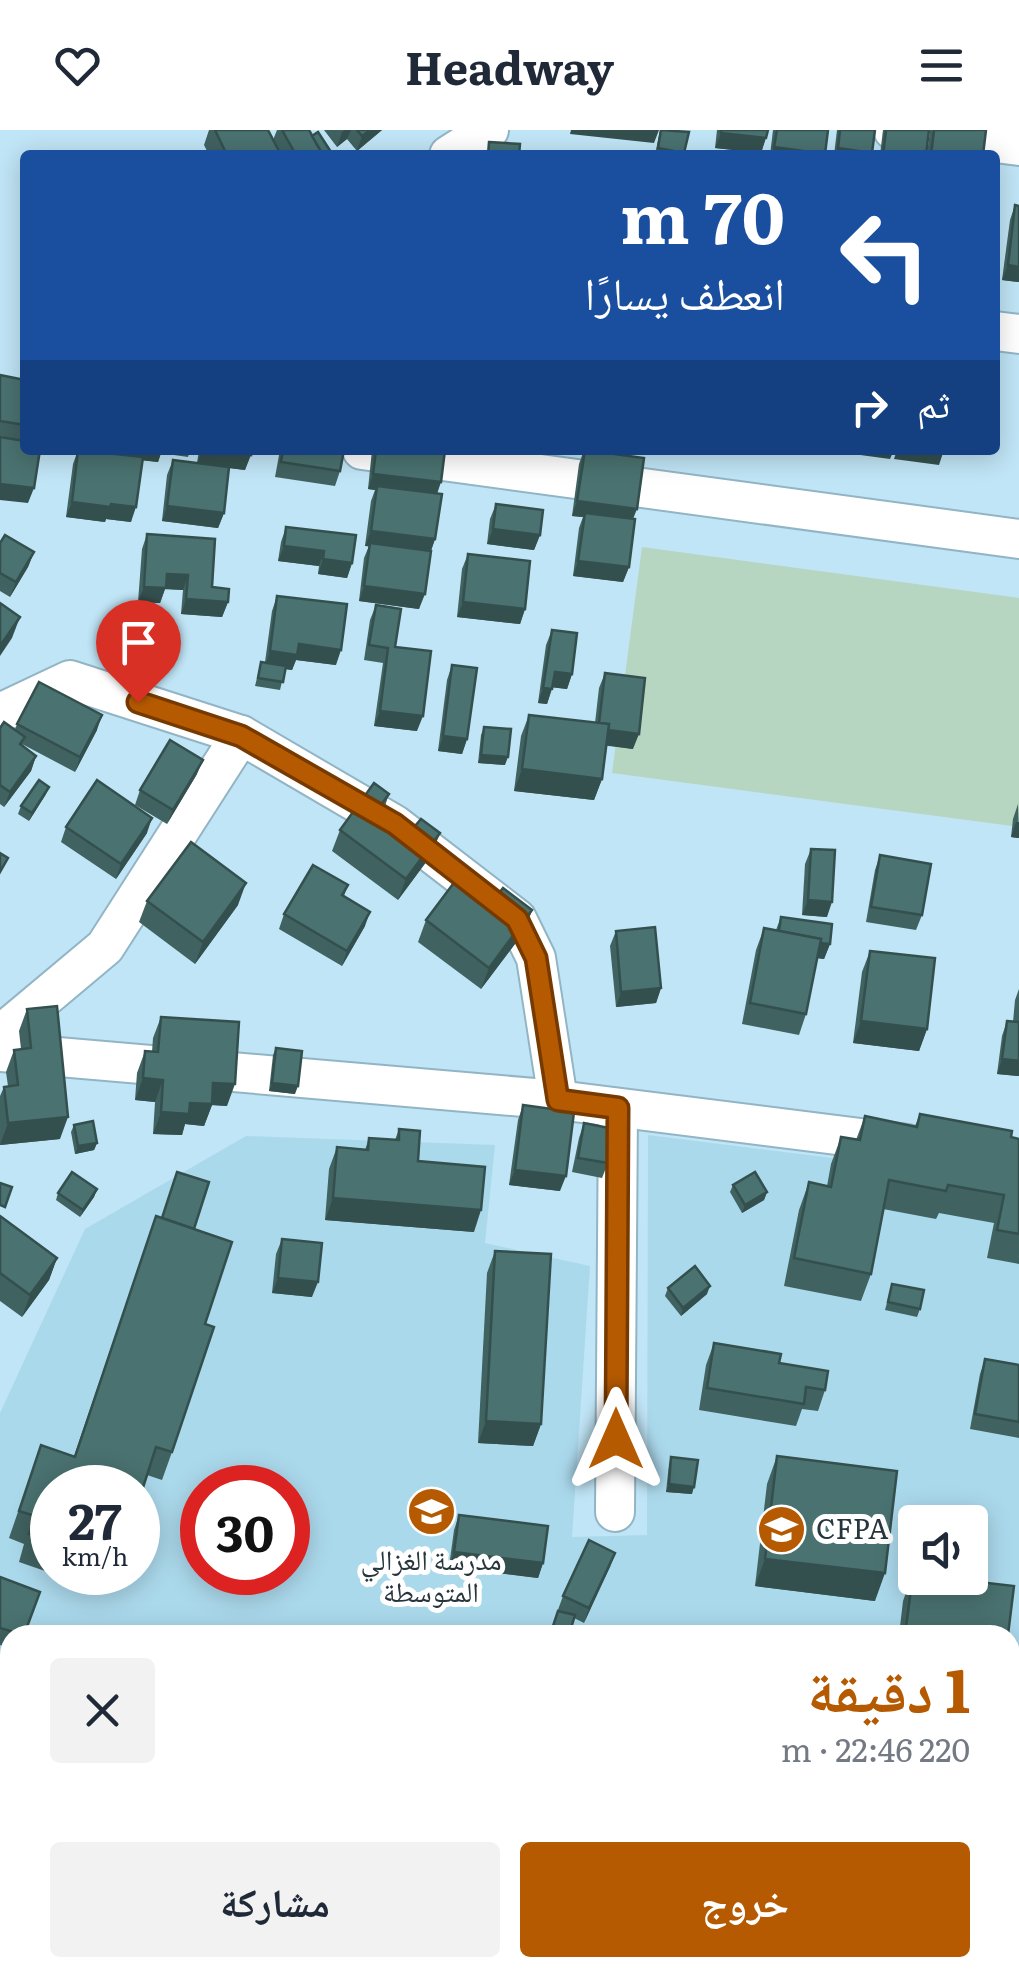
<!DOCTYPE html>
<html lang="ar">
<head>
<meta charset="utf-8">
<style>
  body { margin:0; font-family:Literata,"Noto Naskh Arabic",serif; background:#f2f2f3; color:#1f2937; direction:rtl; height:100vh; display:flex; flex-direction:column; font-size:38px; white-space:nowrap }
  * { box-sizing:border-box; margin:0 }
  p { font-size:32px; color:#747a83 }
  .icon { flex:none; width:55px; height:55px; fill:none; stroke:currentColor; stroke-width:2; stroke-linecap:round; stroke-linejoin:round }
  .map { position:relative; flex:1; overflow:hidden; direction:ltr }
  .sheet { position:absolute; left:0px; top:1495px; width:1020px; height:352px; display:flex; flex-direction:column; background:#fff; border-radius:30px 30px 0 0; box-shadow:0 5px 25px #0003; direction:rtl }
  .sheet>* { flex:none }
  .hud { position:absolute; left:20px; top:20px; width:980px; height:305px; border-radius:10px; box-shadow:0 5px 25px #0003; direction:rtl; background:#1a4fa0; color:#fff; overflow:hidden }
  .tools { position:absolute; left:898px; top:1375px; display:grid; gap:20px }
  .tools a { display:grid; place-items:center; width:90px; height:90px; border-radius:10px; background:#fff; box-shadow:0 5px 25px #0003; font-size:50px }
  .speed { position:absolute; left:30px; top:1335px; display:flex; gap:20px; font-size:50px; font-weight:700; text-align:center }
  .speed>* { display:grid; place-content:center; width:130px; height:130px; border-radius:50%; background:#fff; box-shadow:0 5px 25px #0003; line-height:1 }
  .speed small { font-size:25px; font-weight:400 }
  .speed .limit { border:15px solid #d22; background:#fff; color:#111 }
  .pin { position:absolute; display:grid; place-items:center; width:85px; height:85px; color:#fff; margin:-102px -42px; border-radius:50% 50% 50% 0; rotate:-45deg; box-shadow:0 0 10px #0007 }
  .pin .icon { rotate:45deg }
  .me { position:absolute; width:110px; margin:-55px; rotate:0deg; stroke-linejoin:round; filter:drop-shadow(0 0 8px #0008) }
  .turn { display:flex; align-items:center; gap:35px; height:210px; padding:0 50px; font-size:45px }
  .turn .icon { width:130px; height:130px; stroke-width:2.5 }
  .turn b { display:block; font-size:70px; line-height:85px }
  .then { display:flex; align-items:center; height:95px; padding:0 50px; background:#0003; gap:20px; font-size:38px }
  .round { display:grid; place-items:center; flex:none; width:105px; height:105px; border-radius:10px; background:#f2f2f3 }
  .overview { display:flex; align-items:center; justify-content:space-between; height:170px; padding:0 50px }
  h1 { font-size:60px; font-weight:700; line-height:75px; color:#b55a00 }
  .action { display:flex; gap:20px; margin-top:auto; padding:20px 50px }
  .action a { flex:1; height:115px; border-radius:10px; background:#b55a00; color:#fff; font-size:40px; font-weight:700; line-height:115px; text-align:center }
  .action a+a { background:#f2f2f3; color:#1f2937 }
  header { display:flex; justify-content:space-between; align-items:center; height:130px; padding:0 50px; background:#fff; font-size:45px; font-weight:700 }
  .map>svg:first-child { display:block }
  .built { fill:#abd9ec; fill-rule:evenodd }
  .green { fill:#b7d6c2 }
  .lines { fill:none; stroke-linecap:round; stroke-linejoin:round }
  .minor-casing { stroke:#92b5c5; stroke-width:42 }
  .minor { stroke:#fff; stroke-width:38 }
  .wall { fill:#406260 }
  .shaded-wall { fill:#34504e }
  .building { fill:#4a7270; stroke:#34504e; stroke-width:2.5 }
  .route-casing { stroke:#763a00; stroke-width:25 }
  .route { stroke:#b55a00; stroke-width:18 }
  .labels { text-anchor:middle; stroke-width:10; stroke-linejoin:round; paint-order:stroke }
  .poi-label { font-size:28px; fill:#27353c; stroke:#fff; text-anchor:start }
</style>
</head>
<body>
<header><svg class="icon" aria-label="menu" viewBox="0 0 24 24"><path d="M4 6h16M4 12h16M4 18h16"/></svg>Headway<svg class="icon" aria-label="heart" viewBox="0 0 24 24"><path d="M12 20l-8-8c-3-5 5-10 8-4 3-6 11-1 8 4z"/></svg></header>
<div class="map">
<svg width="1019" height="1846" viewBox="0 0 1019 1846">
  <rect width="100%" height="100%" fill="#c0e5f6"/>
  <!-- built -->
  <path class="built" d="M648 1005 1019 1051V1787H1010V1505H10V1766L0 1765V1283L85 1099 246 1006 495 1015 485 1113 590 1136 572 1407 647 1405ZM52 1358H138V1442H52ZM202 1358H288V1442H202ZM915 1392H970V1448H915Z"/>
  <!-- green -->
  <polygon class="green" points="642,417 1019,468 1019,697 612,643"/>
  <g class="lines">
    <defs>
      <g id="minor">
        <polyline points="893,0 1019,16"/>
        <polyline points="449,25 489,0"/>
        <polyline points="995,201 1019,204"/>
        <polyline points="362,320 1019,409"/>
        <polyline points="0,583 70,550 241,605 395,695 517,789 536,828 558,970"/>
        <polyline points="0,905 105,817 241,605"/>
        <polyline points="0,922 558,970 908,1014"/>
        <polyline points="615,1382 618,979"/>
        <polyline points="328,1838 407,1846"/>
      </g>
    </defs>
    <!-- minor casing -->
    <use href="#minor" class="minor-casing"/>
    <!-- minor -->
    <use href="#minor" class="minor"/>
  </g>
  <!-- wall -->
  <g class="wall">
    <polygon points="209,0 268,0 281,25 209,25 204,15"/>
    <polygon points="274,0 309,0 312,6 333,25 282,25 273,10 277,0"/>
    <polygon points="324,0 382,0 357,21 347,9 337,17"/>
    <polygon points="660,0 689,2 684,25 655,25"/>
    <polygon points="717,0 768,0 761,23 715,18"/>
    <polygon points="773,0 828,0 824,25 770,25"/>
    <polygon points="837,0 875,0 871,25 834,25"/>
    <polygon points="883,0 929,0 926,25 880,25"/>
    <polygon points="930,0 986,0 983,25 927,25"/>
    <polygon points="1015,75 1019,76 1019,152 1002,150 1010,90"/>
    <polygon points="0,245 25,250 25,320 28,373 23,311 0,306"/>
    <polygon points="78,320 129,325 130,320 162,320 158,332 142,330 131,392 106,389 105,392 66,387 73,334"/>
    <polygon points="175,320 190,320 188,327 174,325"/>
    <polygon points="199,320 251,320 245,340 229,338 224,383 218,398 162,391 167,345 173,330 197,333"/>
    <polygon points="280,320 344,320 340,341 335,356 275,347"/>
    <polygon points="372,320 445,320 437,363 435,409 430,423 419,479 359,471 364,428 369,416 365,416 371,371 375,360 368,359"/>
    <polygon points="584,320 633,389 629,437 623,452 573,446 579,398 583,387 572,386 579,334"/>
    <polygon points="496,374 540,405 534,420 487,414 490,389"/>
    <polygon points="286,397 352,433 347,448 318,444 319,436 278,431 281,412"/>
    <polygon points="147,404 228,472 222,487 181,484 183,460 165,459 160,473 138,472 142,419"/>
    <polygon points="0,413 34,422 28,437 10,467 0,461"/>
    <polygon points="468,424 525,479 520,494 457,487 462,439"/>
    <polygon points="277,466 336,535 296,530 292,540 285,539 280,560 255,556 261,532 265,532 272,481"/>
    <polygon points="376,475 395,517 417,601 374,596 383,533 364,530 370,490"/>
    <polygon points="552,500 572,544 567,559 552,557 547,574 538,573 546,515"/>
    <polygon points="452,535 467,609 462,624 438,621 447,550"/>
    <polygon points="605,543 633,619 606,615 602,649 594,670 514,661 521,606 529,585 595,593 599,558"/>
    <polygon points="17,594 97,600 75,642 22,614 36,626 31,641 4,677 0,674 0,598 15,600"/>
    <polygon points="484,597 505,635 478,633 481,605"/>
    <polygon points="197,644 167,694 135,675 140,660"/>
    <polygon points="46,664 29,691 18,684 21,676"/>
    <polygon points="389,664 384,679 432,724 398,770 332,721 340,700"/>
    <polygon points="1018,674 1019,708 1011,707 1013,689"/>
    <polygon points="66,697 147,703 116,749 61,712"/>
    <polygon points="811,719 827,787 802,785 805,734"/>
    <polygon points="880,725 922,785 916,800 866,792 875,740"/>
    <polygon points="348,755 344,766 365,796 342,836 279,799 284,784"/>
    <polygon points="147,771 238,775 195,834 139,792"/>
    <polygon points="493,771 532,780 524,802 481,859 418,812 426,790"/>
    <polygon points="781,787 830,814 824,829 817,828 806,884 799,905 742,894 756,820 764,798 776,800"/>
    <polygon points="616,801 661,858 656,873 616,877 610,816"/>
    <polygon points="870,821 927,899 919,921 853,913 862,842"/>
    <polygon points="1019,859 1019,946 997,944 1002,906 1007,891 1013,892 1015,870"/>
    <polygon points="27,879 60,1009 0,1015 0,966 4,957 8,956 6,942 14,920 21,919 19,901"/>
    <polygon points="161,887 227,976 212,975 204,996 185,994 182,1005 153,1004 155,972 135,970 137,943 145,921 152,922 153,908"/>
    <polygon points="276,918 295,964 269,961 273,925"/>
    <polygon points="523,975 560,1061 509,1055 518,990"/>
    <polygon points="920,984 1019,1009 1019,1134 987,1128 994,1093 939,1083 936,1089 883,1079 871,1144 861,1171 784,1156 799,1080 809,1052 827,1056 831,1034 841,1007 856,1010 865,986 915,996"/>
    <polygon points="584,993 608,1033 602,1048 572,1042 579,1008"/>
    <polygon points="74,995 97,1013 94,1020 75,1024 71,1002"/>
    <polygon points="399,999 418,1031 474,1102 325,1090 329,1039 337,1017 365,1020 369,1008 395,1010"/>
    <polygon points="733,1055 767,1062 764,1070 742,1083 730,1062"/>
    <polygon points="97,1059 94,1067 80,1087 56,1070 58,1063"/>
    <polygon points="0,1086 57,1128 49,1150 22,1187 0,1171"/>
    <polygon points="156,1086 194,1099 205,1194 172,1322 162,1350 147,1345 52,1358 52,1442 80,1442 77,1452 19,1432 24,1414 9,1408 41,1315 74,1326"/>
    <polygon points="282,1109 312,1167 272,1163 276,1124"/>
    <polygon points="495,1121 541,1294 533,1316 478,1313 487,1143"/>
    <polygon points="892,1154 920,1179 917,1187 885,1180"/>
    <polygon points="668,1158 707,1164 681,1186 665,1166"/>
    <polygon points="714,1213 779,1233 825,1260 818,1281 802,1279 796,1296 699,1280 706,1235"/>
    <polygon points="985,1229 1019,1235 1019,1308 970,1299 980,1244"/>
    <polygon points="777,1326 875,1471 755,1456 767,1354"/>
    <polygon points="671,1327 692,1364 666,1362 669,1334"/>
    <polygon points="916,1384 915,1448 1008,1505 899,1505 903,1471 909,1454 904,1453 911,1399"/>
    <polygon points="459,1385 543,1433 538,1448 449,1437 454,1400"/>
    <polygon points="615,1423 584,1493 574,1488 555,1488 563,1466"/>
    <polygon points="0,1447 24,1505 10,1505 10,1518 0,1515"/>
    <polygon points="186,1838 281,1838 280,1845 288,1846 289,1838 350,1838 349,1846 183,1846"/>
  </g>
  <!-- shaded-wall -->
  <g class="shaded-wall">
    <polygon points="345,0 351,0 347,9 337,17 342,2"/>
    <polygon points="370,0 382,0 357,21 362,6"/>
    <polygon points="571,0 659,0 654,13 570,4"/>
    <polygon points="721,3 766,8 761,23 715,18"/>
    <polygon points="774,17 825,24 772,25"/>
    <polygon points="838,18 872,23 871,25 835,25"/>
    <polygon points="1008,135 1019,137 1019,152 1002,150"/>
    <polygon points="132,320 162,320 158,332 129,329"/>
    <polygon points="202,320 212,320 251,325 245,340 197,334"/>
    <polygon points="839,320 894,320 890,329 838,322"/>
    <polygon points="897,320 944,320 939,335 894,329"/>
    <polygon points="373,344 441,352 436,367 377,356 375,360 368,359"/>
    <polygon points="0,354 34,358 28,373 0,370"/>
    <polygon points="577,371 637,379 631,394 585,383 583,387 572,386"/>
    <polygon points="72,372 111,374 136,377 131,392 106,389 105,392 66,387"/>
    <polygon points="167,376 224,383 218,398 162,391"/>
    <polygon points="493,399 540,405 534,420 487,414"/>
    <polygon points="371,401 435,409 430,424 365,416"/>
    <polygon points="284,416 324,421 319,436 278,431"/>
    <polygon points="34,422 28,437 10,467 16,452"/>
    <polygon points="323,429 352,433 347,448 318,444"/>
    <polygon points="578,431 629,437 623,452 573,446"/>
    <polygon points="167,444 188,445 183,460 165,459 160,473 138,472 144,457"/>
    <polygon points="364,456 425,464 419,479 359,471"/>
    <polygon points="186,469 228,472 222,487 181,484"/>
    <polygon points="463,472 525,479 520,494 457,487"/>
    <polygon points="20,487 12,508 0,526 0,516"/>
    <polygon points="299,514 341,520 336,535 296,530 292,540 265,536 270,521"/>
    <polygon points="555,542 572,544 567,559 549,557"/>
    <polygon points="543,558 552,559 547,574 538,573"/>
    <polygon points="380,581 423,586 417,601 374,596"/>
    <polygon points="102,585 97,600 75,642 80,627"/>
    <polygon points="598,599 639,604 633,619 593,614"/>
    <polygon points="443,606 467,609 462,624 438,621"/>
    <polygon points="481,625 508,627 505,635 478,633"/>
    <polygon points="36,626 31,641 4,677 10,662"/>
    <polygon points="203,630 197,644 167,694 173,680"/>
    <polygon points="522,639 602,649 594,670 514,661"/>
    <polygon points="49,657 46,664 29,691 32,683"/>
    <polygon points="152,688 147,703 116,749 121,734"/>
    <polygon points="1016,692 1019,692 1019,708 1011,707"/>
    <polygon points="440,703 432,724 398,770 406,749"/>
    <polygon points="246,753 238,775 195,834 203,812"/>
    <polygon points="808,770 832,772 827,787 802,785"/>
    <polygon points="532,780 524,802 481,859 489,838"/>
    <polygon points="370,782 365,796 342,836 347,821"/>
    <polygon points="778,807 830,814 824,829 773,822"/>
    <polygon points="661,858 656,873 616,877 621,862"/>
    <polygon points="861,891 927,899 919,921 853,913"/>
    <polygon points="1002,929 1019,931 1019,946 997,944"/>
    <polygon points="143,948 163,950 155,972 135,970"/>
    <polygon points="213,953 235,954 227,976 212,975 204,996 185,994 182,1005 153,1004 161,982 190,973"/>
    <polygon points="272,953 298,956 295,964 269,961"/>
    <polygon points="68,987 60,1009 0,1015 8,993"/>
    <polygon points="97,1013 94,1020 75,1024 78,1016"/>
    <polygon points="515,1040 566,1046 560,1061 509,1055"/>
    <polygon points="97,1059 94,1067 80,1087 83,1080"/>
    <polygon points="767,1062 764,1070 742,1083 745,1075"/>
    <polygon points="333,1068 481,1080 474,1102 325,1090"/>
    <polygon points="57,1128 49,1150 22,1187 30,1165"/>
    <polygon points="278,1148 318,1152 312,1167 272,1163"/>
    <polygon points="710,1156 707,1164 681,1186 683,1178"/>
    <polygon points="486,1291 541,1294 533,1316 478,1313"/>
    <polygon points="669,1354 694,1357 692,1364 666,1362"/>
    <polygon points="454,1422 543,1433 538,1448 449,1437"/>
    <polygon points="615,1423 610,1437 584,1493 589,1478"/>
    <polygon points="765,1429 885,1443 875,1471 755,1456"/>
    <polygon points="910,1438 915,1439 915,1448 913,1444 909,1454 904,1453"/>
    <polygon points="1010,1816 1016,1817 1010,1832"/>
    <polygon points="243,1839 250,1840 248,1846 240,1846"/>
  </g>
  <!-- building -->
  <g class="building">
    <polygon points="215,0 268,0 281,25 227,25"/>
    <polygon points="282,0 309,0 323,25 296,25"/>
    <polygon points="357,0 370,0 362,6"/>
    <polygon points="661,0 689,2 684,23 658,18"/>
    <polygon points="721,0 768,0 766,8 721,3"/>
    <polygon points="777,0 828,0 825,24 774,17"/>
    <polygon points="840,0 875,0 872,23 838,18"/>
    <polygon points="886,0 929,0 926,25 883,25"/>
    <polygon points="934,0 986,0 983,25 931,25"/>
    <polygon points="318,2 333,25 323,25 312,6"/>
    <polygon points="489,12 520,14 519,25 488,25"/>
    <polygon points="1015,75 1019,76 1019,137 1008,135"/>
    <polygon points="0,245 25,250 25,295 0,291"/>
    <polygon points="0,307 25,311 25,320 40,320 34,358 0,354"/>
    <polygon points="78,320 143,327 136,377 111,374 110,377 72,372"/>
    <polygon points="212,320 251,320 251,325"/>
    <polygon points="283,320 344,320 340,341 281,332"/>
    <polygon points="376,320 445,320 441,352 373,344"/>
    <polygon points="585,320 644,328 637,379 577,371"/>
    <polygon points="173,330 229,337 224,383 167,376"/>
    <polygon points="377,356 442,364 435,409 371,401"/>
    <polygon points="496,374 543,380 540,405 493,399"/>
    <polygon points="585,383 635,389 629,437 578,431"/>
    <polygon points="286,397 356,405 352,433 323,429 324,421 284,416"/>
    <polygon points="147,404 215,409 212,457 229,459 228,472 186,469 188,445 167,444 166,458 144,457"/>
    <polygon points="5,405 34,422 16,452 0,443 0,413"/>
    <polygon points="370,413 431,421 425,464 364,456"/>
    <polygon points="468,424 530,431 525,479 463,472"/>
    <polygon points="277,466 347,474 341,520 299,514 297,525 270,521"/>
    <polygon points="0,473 20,487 0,516"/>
    <polygon points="376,475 401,479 395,517 431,521 423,586 380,581 388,518 369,515"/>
    <polygon points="552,500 577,503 572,544 555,542 552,559 543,558"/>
    <polygon points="261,532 286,536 283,552 258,548"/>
    <polygon points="452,535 477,538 467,609 443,606"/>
    <polygon points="605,543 645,548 639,604 608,600 609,594 599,593"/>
    <polygon points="39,552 102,585 80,627 17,594"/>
    <polygon points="529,585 609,594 602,649 522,639"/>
    <polygon points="4,592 25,607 20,614 36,626 10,662 0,655 0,598"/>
    <polygon points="484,597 511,599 508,627 481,625"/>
    <polygon points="170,610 203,630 173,680 140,660"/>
    <polygon points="39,650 49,657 32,683 21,676"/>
    <polygon points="97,650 152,688 121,734 66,697"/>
    <polygon points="374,653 389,664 380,676 399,690 402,687 415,696 421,689 440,703 406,749 340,700"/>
    <polygon points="191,712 246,753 203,812 147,771"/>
    <polygon points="811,719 835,720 832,772 808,770"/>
    <polygon points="0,723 8,728 0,742"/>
    <polygon points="880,725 931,734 922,785 871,777"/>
    <polygon points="313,735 348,755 342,765 370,782 347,821 284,784"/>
    <polygon points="459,746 493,771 503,758 532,780 489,838 426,790"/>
    <polygon points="781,787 832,794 830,814 820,813 821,809 779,801"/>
    <polygon points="655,797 661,858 621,862 616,801"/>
    <polygon points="764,798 821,809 806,884 750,873"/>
    <polygon points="870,821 935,828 927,899 861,891"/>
    <polygon points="57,876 68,987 8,993 4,957 18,955 14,920 31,918 27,879"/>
    <polygon points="161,887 239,892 235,954 213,953 212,974 190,973 189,984 161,982 163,950 143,948 145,921 158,922"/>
    <polygon points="1007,891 1019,892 1019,931 1002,929"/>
    <polygon points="276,918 302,921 298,956 272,953"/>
    <polygon points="523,975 574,982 566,1046 515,1040"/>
    <polygon points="920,984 1012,1001 1011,1007 1019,1009 1019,1104 997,1100 1004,1065 948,1055 946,1061 889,1050 871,1144 794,1128 809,1052 831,1057 841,1007 860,1010 865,986 917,997"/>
    <polygon points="93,991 97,1013 78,1016 74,995"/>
    <polygon points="584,993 614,999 608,1033 578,1028"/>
    <polygon points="399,999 420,1001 418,1031 485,1037 481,1080 333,1068 337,1017 368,1020 369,1008 399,1010"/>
    <polygon points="72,1042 97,1059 83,1080 58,1063"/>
    <polygon points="177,1042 209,1052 194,1099 162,1088"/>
    <polygon points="755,1042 767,1062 745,1075 733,1055"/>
    <polygon points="0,1053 12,1057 5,1077 0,1075"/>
    <polygon points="0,1086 57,1128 30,1165 0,1143"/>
    <polygon points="156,1086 232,1112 205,1194 214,1197 172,1322 156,1317 138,1373 138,1358 52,1358 52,1412 29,1404 35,1386 19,1381 41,1315 75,1327"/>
    <polygon points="282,1109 322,1113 318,1152 278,1148"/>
    <polygon points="495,1121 551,1124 541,1294 486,1291"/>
    <polygon points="695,1136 710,1156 683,1178 668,1158"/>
    <polygon points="892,1154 924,1160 920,1179 888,1172"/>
    <polygon points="714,1213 781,1224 779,1233 828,1241 825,1260 806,1257 804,1274 707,1258"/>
    <polygon points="985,1229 1019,1235 1019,1292 975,1284"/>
    <polygon points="777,1326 897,1341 885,1443 765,1429"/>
    <polygon points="671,1327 698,1330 694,1357 669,1354"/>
    <polygon points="916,1384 944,1388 943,1392 915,1392"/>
    <polygon points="459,1385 548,1396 543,1433 454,1422"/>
    <polygon points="915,1396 915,1439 910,1438"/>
    <polygon points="589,1410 615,1423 589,1478 563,1466"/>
    <polygon points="913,1444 915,1444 915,1448 945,1448 1014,1456 1008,1505 905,1505"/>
    <polygon points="0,1447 40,1462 24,1505 0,1498"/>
    <polygon points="558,1481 575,1485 569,1505 550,1505"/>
    <polygon points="1010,1755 1019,1756 1019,1788 1016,1817 1010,1816"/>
    <polygon points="0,1765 10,1767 10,1838 38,1838 37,1846 0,1846"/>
    <polygon points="188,1838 281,1838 280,1845 289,1846 249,1846 250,1840 243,1839 242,1846 186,1846"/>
    <polygon points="292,1838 350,1838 349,1846 291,1846"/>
    <polygon points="367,1838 418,1838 417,1846 366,1846"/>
    <polygon points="430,1838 474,1838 473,1846 428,1846"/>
    <polygon points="511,1838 579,1838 578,1846 510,1846"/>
    <polygon points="682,1838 732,1841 732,1846 682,1846"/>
    <polygon points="54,1843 80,1846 54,1846"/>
  </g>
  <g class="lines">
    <defs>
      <polyline id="route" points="138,572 241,606 395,694 517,789 536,828 558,970 618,978 616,1309"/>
    </defs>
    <!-- route casing -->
    <use href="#route" class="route-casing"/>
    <!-- route -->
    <use href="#route" class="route"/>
  </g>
  <!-- icons -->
  <defs>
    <symbol id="school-disc" viewBox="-11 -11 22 22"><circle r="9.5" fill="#b55a00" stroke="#fff"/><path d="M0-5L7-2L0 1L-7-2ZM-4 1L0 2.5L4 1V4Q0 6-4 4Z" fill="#fff"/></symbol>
    <symbol id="university-disc" viewBox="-11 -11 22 22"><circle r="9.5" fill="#b55a00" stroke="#fff"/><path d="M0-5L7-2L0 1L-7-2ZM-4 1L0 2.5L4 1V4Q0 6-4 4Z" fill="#fff"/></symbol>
  </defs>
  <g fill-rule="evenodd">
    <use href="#school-disc" x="404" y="1354" width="55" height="55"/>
    <use href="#university-disc" x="754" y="1372" width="55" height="55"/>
  </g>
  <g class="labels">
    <!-- poi labels -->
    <g class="poi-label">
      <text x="816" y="1409">CFPA</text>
      <text x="431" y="1440" text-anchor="middle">مدرسة الغزالي<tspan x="431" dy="32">المتوسطة</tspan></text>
    </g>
  </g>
</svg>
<div class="tools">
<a><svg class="icon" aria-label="sound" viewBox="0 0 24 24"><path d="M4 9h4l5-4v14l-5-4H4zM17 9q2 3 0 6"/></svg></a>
</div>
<div class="speed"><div>27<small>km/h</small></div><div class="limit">30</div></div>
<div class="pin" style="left:138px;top:572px;background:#d93025"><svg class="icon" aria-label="arrive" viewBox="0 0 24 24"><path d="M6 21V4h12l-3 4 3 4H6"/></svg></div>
<svg class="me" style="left:616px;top:1309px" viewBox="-20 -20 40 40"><path d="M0-17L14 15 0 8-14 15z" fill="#b55a00" stroke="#fff" stroke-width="4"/></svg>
<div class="hud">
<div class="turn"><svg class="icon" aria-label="left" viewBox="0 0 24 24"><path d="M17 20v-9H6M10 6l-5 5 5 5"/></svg><div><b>70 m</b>انعطف يسارًا</div></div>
<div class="then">ثم<svg class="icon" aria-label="right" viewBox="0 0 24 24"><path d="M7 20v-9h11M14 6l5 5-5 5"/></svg></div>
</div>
<section class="sheet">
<div class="overview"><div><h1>1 دقيقة</h1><p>220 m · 22:46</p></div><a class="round"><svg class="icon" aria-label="close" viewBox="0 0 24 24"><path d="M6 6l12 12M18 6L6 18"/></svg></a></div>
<div class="action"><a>خروج</a><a>مشاركة</a></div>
</section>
</div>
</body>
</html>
